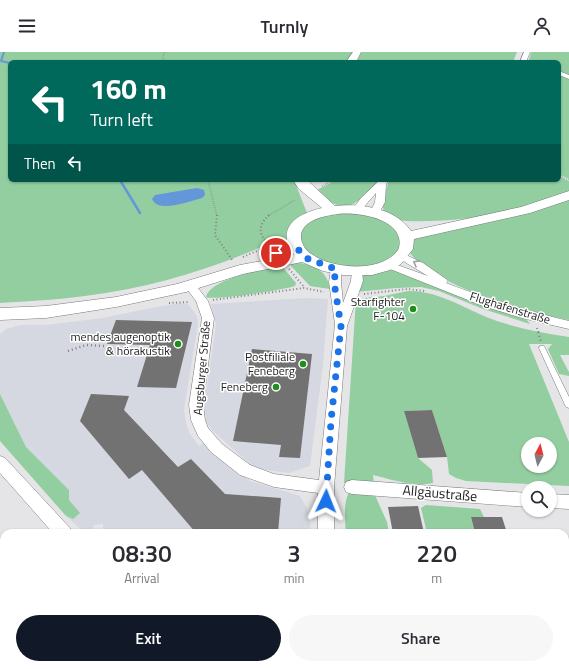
<!DOCTYPE html>
<html lang="en">
<head>
<meta charset="utf-8">
<style>
  body { margin:0; font-family:"Titillium Web",sans-serif; background:#f7f7f7; color:#2b2b33; height:100vh; display:flex; flex-direction:column; font-size:15px; white-space:nowrap }
  * { box-sizing:border-box; margin:0 }
  p { font-size:13px; color:#7c7c81 }
  .icon { flex:none; width:22px; height:22px; fill:none; stroke:currentColor; stroke-width:2; stroke-linecap:round; stroke-linejoin:round }
  .map { position:relative; flex:1; overflow:hidden }
  .side { position:absolute; left:0px; top:477px; width:569px; height:140px; display:flex; flex-direction:column; background:#fff; border-radius:12px 12px 0 0; box-shadow:0 1px 3px #0004 }
  .side>* { flex:none }
  .hud { position:absolute; left:8px; top:8px; width:553px; height:122px; border-radius:6px; box-shadow:0 1px 3px #0004; background:#00695c; color:#fff; overflow:hidden }
  .needle { width:26px; rotate:7deg }
  .tools { position:absolute; left:521px; top:385px; display:grid; gap:8px }
  .tools a { display:grid; place-items:center; width:36px; height:36px; border-radius:50%; background:#fff; box-shadow:0 1px 3px #0004; font-size:20px }
  .pin { position:absolute; display:grid; place-items:center; width:34px; height:34px; color:#fff; margin:-17px; border:2px solid #fff; border-radius:50%; box-shadow:0 1px 4px #0007 }
  .me { position:absolute; width:44px; margin:-22px; rotate:2deg; stroke-linejoin:round; filter:drop-shadow(0 0 3px #0008) }
  .turn { display:flex; align-items:center; gap:14px; height:84px; padding:0 16px; font-size:18px }
  .turn .icon { width:52px; height:52px; stroke-width:2.5 }
  .turn b { display:block; font-size:28px; line-height:34px }
  .then { display:flex; align-items:center; height:38px; padding:0 16px; background:#0003; gap:8px; font-size:15px }
  .eta { display:flex; justify-content:space-evenly; align-items:center; height:68px; text-align:center }
  .eta b { font-size:24px; font-weight:600; line-height:28px }
  .cta { display:flex; gap:8px; margin-top:auto; padding:8px 16px }
  .cta a { flex:1; height:46px; border-radius:24px; background:#111827; color:#fff; font-size:16px; font-weight:600; line-height:46px; text-align:center }
  .cta a+a { background:#f7f7f7; color:#2b2b33 }
  header { display:flex; justify-content:space-between; align-items:center; height:52px; padding:0 16px; background:#fff; font-size:18px; font-weight:600 }
  .map>svg:first-child { display:block }
  .built { fill:#d5d8e1 }
  .green { fill:#93cea0; fill-rule:evenodd }
  .water { fill:#6497d9 }
  .lines { fill:none; stroke-linecap:round; stroke-linejoin:round }
  .stream-far1 { stroke:#6497d9; stroke-width:2 }
  .stream { stroke:#6497d9; stroke-width:2.5 }
  .building { fill:#737272 }
  .lane-casing { stroke:#797a7b; stroke-width:1 }
  .street-casing { stroke:#797a7b; stroke-width:1 }
  .secondary-casing { stroke:#797a7b; stroke-width:1 }
  .path-far3 { stroke:#818182; stroke-width:1.5; stroke-dasharray:0.5 1.5; stroke-linecap:butt }
  .path-far2 { stroke:#818182; stroke-width:2; stroke-dasharray:1 2.5; stroke-linecap:butt }
  .path-far1 { stroke:#818182; stroke-width:2.5; stroke-dasharray:1 3; stroke-linecap:butt }
  .path { stroke:#818182; stroke-width:3.5; stroke-dasharray:1.5 4; stroke-linecap:butt }
  .lane { fill:#fff; fill-rule:evenodd }
  .street { fill:#fff; fill-rule:evenodd }
  .secondary { fill:#fff; fill-rule:evenodd }
  .oneway { stroke:#9c9c9c }
  .route { stroke:#1a73e8; stroke-width:7; stroke-dasharray:0 12.6 }
  .poi-dot { fill:#1e8f18; stroke:#fff; stroke-width:1.5 }
  .labels { text-anchor:middle; stroke-width:3; stroke-linejoin:round; paint-order:stroke }
  .poi-label { font-size:12px; fill:#232324; stroke:#fff; text-anchor:end }
  .street-label { font-size:12px; fill:#232324; stroke:#fff }
  .near-street-label { font-size:14px; fill:#232324; stroke:#fff }
</style>
</head>
<body>
<header><svg class="icon" aria-label="menu" viewBox="0 0 24 24"><path d="M4 6h16M4 12h16M4 18h16"/></svg>Turnly<svg class="icon" aria-label="person" viewBox="0 0 24 24"><circle cx="12" cy="8" r="4"/><path d="M4 21q1-7 8-7t8 7"/></svg></header>
<div class="map">
<svg width="569" height="617" viewBox="0 0 569 617">
  <rect width="100%" height="100%" fill="#e5e5e7"/>
  <!-- built -->
  <g class="built">
    <polygon points="306,246 328,247 323,313 310,414 289,421 265,418 252,414 213,379 206,370 204,356 216,273 211,252"/>
    <polygon points="181,251 188,252 197,264 198,272 184,358 187,375 190,382 199,394 204,390 250,429 300,444 307,456 310,469 311,481 103,481 103,472 94,473 92,481 85,481 66,464 73,467 69,448 69,438 26,395 0,342 0,282 6,277 20,273 46,273 103,266 156,255"/>
  </g>
  <!-- green -->
  <g class="green">
    <path d="M0 0H353L347 10H10V128H294L307 161 285 193 275 189C215 216 151 236 85 244 57 248 28 249 0 251Z"/>
    <polygon points="360,0 517,0 513,10 355,10"/>
    <polygon points="531,0 569,0 569,24 559,20 559,10 533,10 529,8"/>
    <polygon points="559,22 569,26 569,127 559,122"/>
    <path d="M559 124 569 129V139C518 161 461 171 406 169L399 168 384 160 382 152 389 128H559Z"/>
    <path d="M336 128H379C355 155 346 165 315 139Z"/>
    <path d="M569 145V268C527 260 436 235 410 201L412 188 427 182Z"/>
    <path d="M337 159 375 164 396 176 401 193C399 196 397 201 395 203 380 217 342 218 325 210 318 207 311 202 304 198L299 181 305 171Z"/>
    <path d="M292 211C310 210 327 217 330 237L310 234 291 214Z"/>
    <path d="M281 213 296 231 295 234C283 238 215 249 206 245 210 227 264 217 281 213Z"/>
    <polygon points="388,217 395,218 527,268 530,272 483,257 439,239 421,235 396,236 356,240 363,221"/>
    <path d="M408 239C439 238 468 259 497 269 521 277 544 281 569 285V303H560L569 320V324L559 322 548 297 552 292H529L569 390V434L466 429 456 426 449 422 447 405 432 358 404 359 418 406 432 418 433 431C413 435 393 428 373 423L374 431H344L356 247 384 244ZM528 392H550V414H528Z"/>
    <polygon points="0,342 26,395 69,438 69,448 80,461 73,467 66,464 0,389"/>
    <path d="M349 440 374 441 387 470 389 481H346C345 468 343 452 349 440Z"/>
    <polygon points="426,453 480,457 484,465 471,466 475,481 427,481 421,456"/>
    <polygon points="205,613 320,613 321,617 207,617"/>
    <polygon points="355,613 501,613 502,617 355,617"/>
  </g>
  <!-- water -->
  <path class="water" d="M197 136 204 138 205 143 202 146C190 149 158 162 152 147L155 143Z"/>
  <g class="lines">
    <!-- stream-far1 -->
    <polyline class="stream-far1" points="4,0 1,9 10,11"/>
    <!-- stream -->
    <polyline class="stream" points="120,128 140,161"/>
  </g>
  <!-- building -->
  <g class="building">
    <polygon points="116,268 192,270 176,336 137,335 150,293 107,292"/>
    <polygon points="252,297 312,302 300,406 279,405 281,393 233,389"/>
    <polygon points="91,342 129,344 124,358 178,415 191,407 225,442 281,446 278,481 196,481 142,418 129,427 80,369"/>
    <polygon points="432,358 447,405 418,406 404,359"/>
    <polygon points="418,454 424,481 393,481 388,455"/>
    <polygon points="471,465 502,465 507,481 475,481"/>
  </g>
  <g class="lines">
    <defs>
      <polygon id="lane" points="540,294 544,294 545,296 569,345 569,356 566,355 565,353 539,296"/>
      <g id="street">
        <polygon points="524,0 530,0 526,10 520,10"/>
        <polygon points="559,19 569,23 569,27 559,23"/>
        <polygon points="380,128 389,128 386,132 385,150 378,163 372,163 370,161 375,150 376,141 368,150 361,159 355,159 353,157 361,146"/>
        <path d="M402 201 423 211 446 227 448 229 446 231C487 247 527 259 569 269V277L522 266 483 254 385 215 384 213 389 210 428 224 398 206 397 204Z"/>
        <polygon points="336,214 341,217 341,230 343,251 351,229 352,219 353,217 361,217 362,219 363,229 347,274 334,435 334,481 318,481 318,441 274,435 240,423 211,400 198,384 191,368 189,353 202,266 196,249 184,233 186,231 194,231 208,249 214,266 203,353 205,368 208,376 222,392 250,413 274,422 319,428 335,272 329,230 331,217"/>
        <polygon points="0,404 5,406 70,476 72,481 53,481 0,421"/>
        <polygon points="352,428 528,441 528,455 352,442 346,440 344,435 346,430"/>
        <polygon points="550,442 569,443 569,457 550,456"/>
        <rect x="0" y="553" width="4" height="18"/>
        <polygon points="331,613 351,613 352,617 332,617"/>
      </g>
      <g id="secondary">
        <polygon points="353,0 361,0 356,10 346,10"/>
        <path d="M293 128H307L335 154C360 151 396 156 411 179L521 155 569 139V148L530 161 414 187 413 197 401 212 390 218 372 223H343L323 219 302 210 243 222 186 240 116 255 46 266 0 268V256L46 254 116 245 177 232 240 213 294 203C275 176 296 162 322 156L299 137ZM338 162C355 160 394 165 399 186 400 189 400 194 398 198 382 221 333 217 313 203 307 200 302 194 301 186 300 168 324 164 338 162Z"/>
      </g>
    </defs>
    <!-- lane casing -->
    <use href="#lane" class="lane-casing"/>
    <!-- street casing -->
    <use href="#street" class="street-casing"/>
    <!-- secondary casing -->
    <use href="#secondary" class="secondary-casing"/>
    <!-- path-far3 -->
    <g class="path-far3">
      <polyline points="164,10 163,3 165,0"/>
      <polyline points="559,123 569,128"/>
      <polyline points="208,128 217,164"/>
      <polyline points="322,134 334,128"/>
      <polyline points="268,164 295,148"/>
    </g>
    <!-- path-far2 -->
    <g class="path-far2">
      <polyline points="217,163 215,183 233,209"/>
      <path d="M269 163C254 177 262 186 273 198"/>
      <polyline points="243,205 268,194"/>
      <polyline points="289,217 304,235"/>
      <polyline points="364,242 407,237 425,239"/>
      <polyline points="213,248 304,236 324,240"/>
      <polyline points="169,251 190,250"/>
      <polyline points="537,276 539,281"/>
    </g>
    <!-- path-far1 -->
    <g class="path-far1">
      <polyline points="538,280 541,289"/>
      <polyline points="68,299 86,293 105,294"/>
    </g>
    <!-- path -->
    <g class="path">
      <polyline points="565,532 569,532"/>
      <polyline points="181,613 183,617"/>
      <polyline points="562,613 563,617"/>
    </g>
    <!-- lane -->
    <use href="#lane" class="lane"/>
    <!-- street -->
    <use href="#street" class="street"/>
    <!-- secondary -->
    <use href="#secondary" class="secondary"/>
  </g>
  <!-- one-way arrows -->
  <defs><path id="oneway-chevron" d="M-2-3.5L2.5 0L-2 3.5" fill="none" stroke-width="1.6" stroke-linecap="round" stroke-linejoin="round"/></defs>
  <use class="oneway" href="#oneway-chevron" transform="translate(416 211) rotate(-151)"/>
  <g class="lines">
    <!-- route -->
    <polyline class="route" points="276,201 296,195 306,206 336,217 334,230 341,274 331,369 326,449"/>
  </g>
  <!-- markers -->
  <g class="poi-dot">
    <circle cx="413" cy="257" r="4"/>
    <circle cx="178" cy="292" r="4"/>
    <circle cx="303" cy="312" r="4"/>
    <circle cx="276" cy="335" r="4"/>
  </g>
  <g class="labels">
    <!-- poi labels -->
    <g class="poi-label">
      <text x="405" y="254">Starfighter<tspan x="405" dy="14">F-104</tspan></text>
      <text x="170" y="289">mendes augenoptik<tspan x="170" dy="14">&amp; hörakustik</tspan></text>
      <text x="295" y="309">Postfiliale<tspan x="295" dy="14">Feneberg</tspan></text>
      <text x="268" y="339">Feneberg</text>
    </g>
    <!-- street labels -->
    <g class="street-label">
      <text transform="translate(510 256) rotate(17)" y="4">Flughafenstraße</text>
      <text transform="translate(202 316) rotate(-85)" y="4">Augsburger Straße</text>
    </g>
    <!-- near-street labels -->
    <g class="near-street-label">
      <text transform="translate(440 441) rotate(5)" y="5">Allgäustraße</text>
    </g>
  </g>
</svg>
<div class="tools">
<a><svg class="needle" viewBox="-14 -14 28 28"><path d="M0-13l5 13h-10z" fill="#e53935"/><path d="M0 13l5-13h-10z" fill="#7c7c81"/></svg></a>
<a><svg class="icon" aria-label="search" viewBox="0 0 24 24"><circle cx="10" cy="10" r="6"/><path d="M15 15l6 6"/></svg></a>
</div>
<div class="pin" style="left:276px;top:201px;background:#d93025"><svg class="icon" aria-label="arrive" viewBox="0 0 24 24"><path d="M6 21V4h12l-3 4 3 4H6"/></svg></div>
<svg class="me" style="left:326px;top:449px" viewBox="-20 -20 40 40"><path d="M0-17L14 15 0 8-14 15z" fill="#1a73e8" stroke="#fff" stroke-width="4"/></svg>
<div class="hud">
<div class="turn"><svg class="icon" aria-label="left" viewBox="0 0 24 24"><path d="M17 20v-9H6M10 6l-5 5 5 5"/></svg><div><b>160 m</b>Turn left</div></div>
<div class="then">Then<svg class="icon" aria-label="left" viewBox="0 0 24 24"><path d="M17 20v-9H6M10 6l-5 5 5 5"/></svg></div>
</div>
<section class="side">
<div class="eta">
<div><b>08:30</b><p>Arrival</p></div>
<div><b>3</b><p>min</p></div>
<div><b>220</b><p>m</p></div>
</div>
<div class="cta"><a>Exit</a><a>Share</a></div>
</section>
</div>
</body>
</html>
